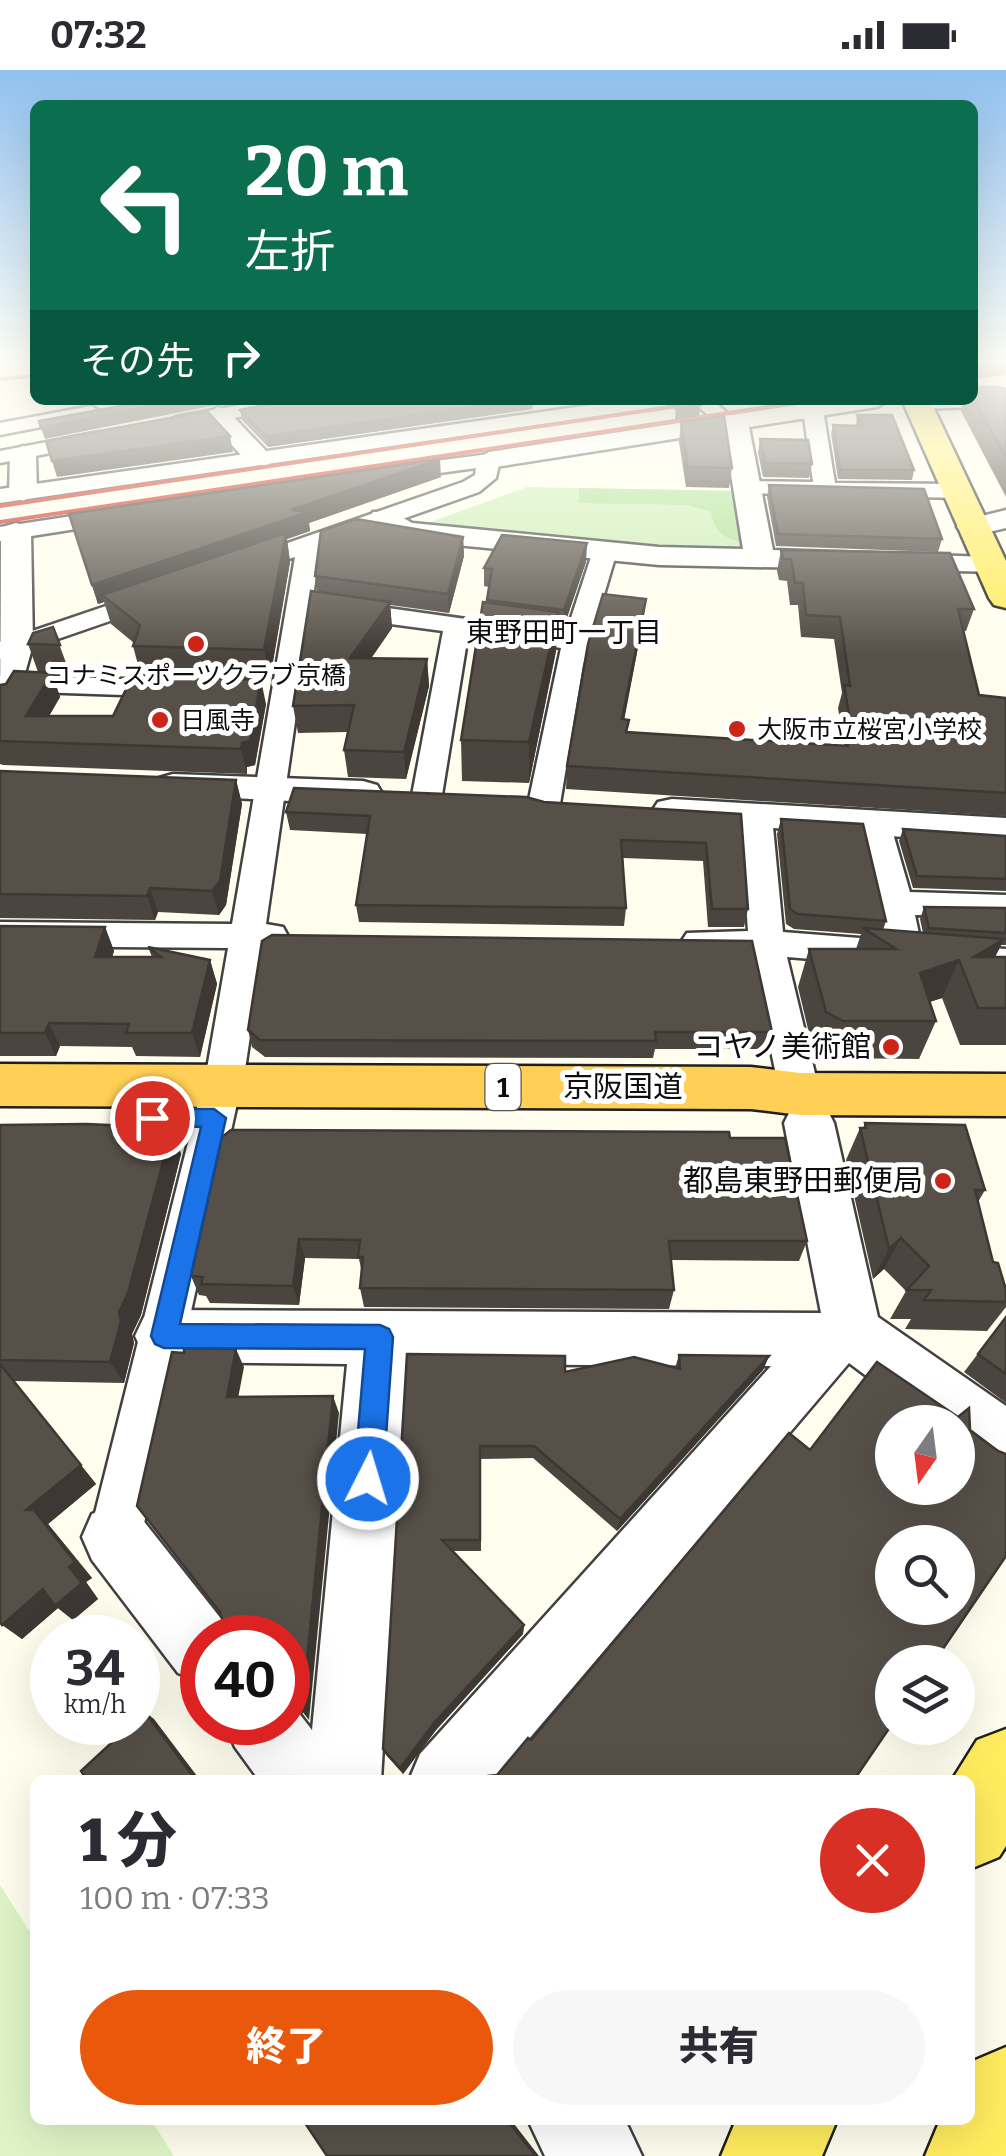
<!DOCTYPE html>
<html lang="ja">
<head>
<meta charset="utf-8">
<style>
  body { margin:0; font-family:Bitter,"Noto Sans JP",serif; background:#f7f7f7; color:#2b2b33; height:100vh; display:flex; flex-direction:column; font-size:38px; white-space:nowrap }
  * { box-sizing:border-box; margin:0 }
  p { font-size:32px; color:#7c7c81 }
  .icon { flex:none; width:55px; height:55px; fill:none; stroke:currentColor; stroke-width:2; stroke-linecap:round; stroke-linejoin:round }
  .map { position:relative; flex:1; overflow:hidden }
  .panel { position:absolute; left:30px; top:1705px; width:945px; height:350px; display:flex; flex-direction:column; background:#fff; border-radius:15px; box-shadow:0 10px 40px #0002 }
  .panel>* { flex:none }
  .top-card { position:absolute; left:30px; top:30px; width:948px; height:305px; border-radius:15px; box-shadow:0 10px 40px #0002; background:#0b6e4f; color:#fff; overflow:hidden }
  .needle { width:65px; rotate:194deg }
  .buttons { position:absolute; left:875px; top:1335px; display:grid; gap:20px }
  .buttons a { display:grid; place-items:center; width:100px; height:100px; border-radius:50%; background:#fff; box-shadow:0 10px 40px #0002; font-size:50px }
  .speed { position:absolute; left:30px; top:1545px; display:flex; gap:20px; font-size:50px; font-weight:700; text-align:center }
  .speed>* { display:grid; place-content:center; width:130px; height:130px; border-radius:50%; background:#fff; box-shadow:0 10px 40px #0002; line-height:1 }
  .speed small { font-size:25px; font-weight:400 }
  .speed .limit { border:15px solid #d22; background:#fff; color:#111 }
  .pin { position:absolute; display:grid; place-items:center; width:85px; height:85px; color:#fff; margin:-42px; border:5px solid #fff; border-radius:50%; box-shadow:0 2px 10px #0007 }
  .me { position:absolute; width:110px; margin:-55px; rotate:5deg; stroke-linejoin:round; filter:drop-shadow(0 0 8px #0008) }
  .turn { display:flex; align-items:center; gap:35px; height:210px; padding:0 50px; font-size:45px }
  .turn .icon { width:130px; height:130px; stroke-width:2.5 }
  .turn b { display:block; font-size:70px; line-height:85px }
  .then { display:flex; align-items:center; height:95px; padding:0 50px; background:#0003; gap:20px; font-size:38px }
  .round { display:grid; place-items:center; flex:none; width:105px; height:105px; border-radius:52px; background:#f7f7f7 }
  .head { display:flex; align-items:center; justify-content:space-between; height:170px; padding:0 50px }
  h1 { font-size:60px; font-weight:800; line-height:75px }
  .cta { display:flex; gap:20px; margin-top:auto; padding:20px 50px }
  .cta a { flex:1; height:115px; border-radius:60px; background:#ea580c; color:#fff; font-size:40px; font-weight:800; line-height:115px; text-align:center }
  .cta a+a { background:#f7f7f7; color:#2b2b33 }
  .status { display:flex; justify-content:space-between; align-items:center; height:70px; padding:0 50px; background:#fff; direction:ltr }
  .status svg { height:28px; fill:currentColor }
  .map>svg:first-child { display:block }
  .green { fill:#caeeb3 }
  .forest { fill:#abe091 }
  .pitch { fill:#def4c6 }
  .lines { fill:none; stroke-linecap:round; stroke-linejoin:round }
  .minor-casing { stroke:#414141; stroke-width:5 }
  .tertiary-casing { stroke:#414141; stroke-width:5 }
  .primary-casing { stroke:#1f1f1f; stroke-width:5 }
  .trunk-casing { stroke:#1f1f1f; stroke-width:5 }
  .minor { fill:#fff; fill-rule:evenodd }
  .tertiary { fill:#fff; fill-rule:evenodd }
  .primary { fill:#ffec5e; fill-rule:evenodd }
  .trunk { fill:#ffd055; fill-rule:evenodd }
  .rail { stroke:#cc2417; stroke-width:4 }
  .wall { fill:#4b453f }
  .shaded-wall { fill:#3d3833 }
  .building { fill:#575049; stroke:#3d3833; stroke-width:2.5; fill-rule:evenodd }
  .route { fill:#1a73e8; stroke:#114b97; stroke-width:2.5 }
  .poi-dot { fill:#cc2417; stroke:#fff; stroke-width:4 }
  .labels { text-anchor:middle; stroke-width:10; stroke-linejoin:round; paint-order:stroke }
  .far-poi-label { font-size:25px; fill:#0e0e0e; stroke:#fff; text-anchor:start }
  .far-neighbourhood-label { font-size:28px; fill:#0e0e0e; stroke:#fff }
  .shield { fill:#fff; stroke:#565656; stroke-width:2.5 }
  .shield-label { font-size:28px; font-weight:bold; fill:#0e0e0e }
  .poi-label { font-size:30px; fill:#0e0e0e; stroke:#fff; text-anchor:end }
  .street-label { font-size:30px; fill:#0e0e0e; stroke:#fff }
</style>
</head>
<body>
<div class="status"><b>07:32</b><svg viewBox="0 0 49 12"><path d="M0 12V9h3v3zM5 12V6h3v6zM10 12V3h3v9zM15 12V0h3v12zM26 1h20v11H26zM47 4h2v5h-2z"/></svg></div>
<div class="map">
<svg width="1006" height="2086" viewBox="0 0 1006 2086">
  <rect width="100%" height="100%" fill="#fffeee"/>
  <!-- green -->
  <polygon class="green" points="527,417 735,421 744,480 739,484 439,460 425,454"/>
  <!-- forest -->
  <path class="forest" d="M579 418 735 421 743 473C723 467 715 463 711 442L688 435 579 433Z"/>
  <!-- pitch -->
  <polygon class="pitch" points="0,1815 35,1870 35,2050 151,2050 174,2086 0,2086"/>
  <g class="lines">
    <defs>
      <g id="minor">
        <polygon points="1006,324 1006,336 918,339 908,333"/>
        <polygon points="266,330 307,330 297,336 176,359 166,353 176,347"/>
        <polygon points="625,330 676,330 666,336 0,433 0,419"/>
        <polygon points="690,330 712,330 738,352 735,356 721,356"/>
        <polygon points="813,334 823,340 835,413 959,414 970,421 959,428 739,423 736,418 747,411 813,412 803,340"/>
        <polygon points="91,336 101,342 98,346 0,365 0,353"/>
        <polygon points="99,362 109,368 106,372 0,393 0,381"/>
        <polygon points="489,384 500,390 496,408 479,422 320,478 266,854 283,857 288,866 283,875 263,878 246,993 141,1467 133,1485 115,1493 97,1485 89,1467 208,993 228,878 0,876 0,852 232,854 295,487 239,505 227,498 230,493 463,412 475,405 476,398 389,410 381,408 378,403 381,398"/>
        <polygon points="125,438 133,440 136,445 133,450 0,471 0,457"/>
        <polygon points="605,474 617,481 583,595 560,734 555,741 533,741 528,734 561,578 468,565 442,725 438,732 416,732 412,725 443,561 338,547 325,539 329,534 338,531 566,563 593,481"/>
        <polygon points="156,519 169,527 165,532 0,589 0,572"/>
        <polygon points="6,605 182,611 196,619 182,627 6,621 0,620 0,606"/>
        <polygon points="756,736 767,739 772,746 783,862 885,870 858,753 863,746 885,746 890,753 910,822 1006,825 1006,847 915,845 921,873 1006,879 1006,905 787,887 820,1024 814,1035 800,1039 786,1035 780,1024 751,885 687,881 681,872 687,863 748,861 740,746 745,739"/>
      </g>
      <g id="tertiary">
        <polygon points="1006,305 1006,319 972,323 972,309"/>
        <polygon points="829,330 889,330 877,337 749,357 773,480 991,487 1002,490 1006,496 1002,502 659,495 405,470 395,467 369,448 373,442 393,442 412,453 659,477 743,479 724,361 489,398 476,390 489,382"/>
        <polygon points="218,337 227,340 268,383 272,389 268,395 250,395 209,350 205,345"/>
        <polygon points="23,376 36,384 37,423 23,431 9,423 10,384"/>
        <polygon points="1006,440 1006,458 972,466 962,463 957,457 962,451"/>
        <polygon points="16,453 26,456 31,462 33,575 18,628 12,635 0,639 1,462 6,456"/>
        <polygon points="173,704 363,711 377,715 382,723 377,731 363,735 159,724 154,716 159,708"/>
        <polygon points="672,729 1006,748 1006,774 658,750 652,741 658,732"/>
        <polygon points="809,1033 827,1039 834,1053 878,1247 1006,1336 1006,1403 984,1394 958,1374 958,1352 928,1352 849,1293 494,1710 409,1710 420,1684 771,1296 406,1294 381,1710 259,1710 235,1677 224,1652 288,1652 288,1629 312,1660 347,1294 164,1292 144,1285 135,1266 144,1247 164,1240 821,1243 784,1053 791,1039"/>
        <polygon points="115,1434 138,1444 226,1555 232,1568 202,1568 202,1613 178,1603 92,1490 82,1467 92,1444"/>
        <polygon points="528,2050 625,2050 642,2086 545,2086"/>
      </g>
      <g id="primary">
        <polygon points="902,330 930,330 1006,491 1006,538 994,535 989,528"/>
        <polygon points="1006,1659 1006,1776 999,1787 970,1799 970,1710 952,1710 977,1670"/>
        <polygon points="1006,1977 1006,2086 925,2086 940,2050 970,2050 973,1991"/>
        <polygon points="736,2050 837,2050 822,2086 721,2086"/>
      </g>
      <polygon id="trunk" points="0,994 751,997 800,1003 1006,1004 1006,1046 800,1045 751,1039 0,1036"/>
    </defs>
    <!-- minor casing -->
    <use href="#minor" class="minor-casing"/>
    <!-- tertiary casing -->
    <use href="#tertiary" class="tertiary-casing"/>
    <!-- primary casing -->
    <use href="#primary" class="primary-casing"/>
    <!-- trunk casing -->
    <use href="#trunk" class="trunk-casing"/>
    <!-- minor -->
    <use href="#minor" class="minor"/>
    <!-- tertiary -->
    <use href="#tertiary" class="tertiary"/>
    <!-- primary -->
    <use href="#primary" class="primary"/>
    <!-- trunk -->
    <use href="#trunk" class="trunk"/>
    <!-- rail -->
    <g class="rail">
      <polyline points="972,306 1006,302"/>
      <polyline points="0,309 35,306"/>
      <polyline points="0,436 718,330"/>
      <polyline points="0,452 815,330"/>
    </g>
  </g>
  <!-- wall -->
  <g class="wall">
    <polygon points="972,294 1006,294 1006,302 976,305 972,302"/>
    <polygon points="972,317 1006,319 1006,427 961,341 964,330 972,330"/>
    <polygon points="291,330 533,330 532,339 268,377 242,350 240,340"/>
    <polygon points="857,345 914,400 912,410 838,409 831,364 833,355 856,356"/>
    <polygon points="681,352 732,398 729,418 686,417 679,372"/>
    <polygon points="760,369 812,394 809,408 763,407 758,383"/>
    <polygon points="441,407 309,453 310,461 287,469 290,492 270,609 167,607 266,634 255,695 247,697 247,704 3,695 0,694 0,615 38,602 28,574 53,557 70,604 52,604 60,627 49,646 113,646 141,606 133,576 134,573 111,554 104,532 98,534 69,444"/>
    <polygon points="769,415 942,469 938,482 776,476 767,427"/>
    <polygon points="463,467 464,486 449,543 390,535 392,558 371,588 427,589 429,616 406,709 348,707 344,680 348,662 298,663 293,636 317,522 315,506"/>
    <polygon points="781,480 974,539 966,561 963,561 979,625 1006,628 1006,746 566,719 567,696 646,529 643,551 624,649 629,650 627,662 844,676 838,638 842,623 834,569 801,567 798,535 790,535 787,511 779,510 777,501"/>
    <polygon points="586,492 563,559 557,558 556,581 529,713 462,711 461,670 489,517 484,516 484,498"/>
    <polygon points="0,701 236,710 242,734 226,835 219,845 158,842 155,850 0,848"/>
    <polygon points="544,732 741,744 748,839 744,857 708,857 703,791 623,788 626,838 624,856 359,852 356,835 367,764 290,760 286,742"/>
    <polygon points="781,749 886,851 883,860 923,863 920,849 924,837 1006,838 1006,875 1001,875 995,887 1006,887 1006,975 960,975 942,928 929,932 936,951 919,989 830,988 813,980 798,917 809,879 856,879 861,864 794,859 786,854 777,764"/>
    <polygon points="903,759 1006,766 1006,821 913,818 899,771"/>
    <polygon points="0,856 105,857 114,881 112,887 152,887 148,877 210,890 217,914 200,987 136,986 132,977 60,976 56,986 0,986"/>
    <polygon points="248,960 772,962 767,979 655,979 653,988 265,987 252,977"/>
    <polygon points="865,1053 985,1120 978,1132 993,1192 1006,1232 1006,1237 987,1261 905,1259 911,1249 890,1249 906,1221 884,1199 873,1209 846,1090 860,1058 863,1058"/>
    <polygon points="0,1055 172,1058 181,1084 141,1245 132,1264 134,1273 124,1313 14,1311 96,1414 48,1454 92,1508 86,1512 98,1529 73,1550 58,1538 22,1569 0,1552"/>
    <polygon points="222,1067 730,1068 807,1171 799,1191 671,1190 674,1220 669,1239 364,1237 360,1218 362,1203 359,1189 305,1188 299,1235 210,1233 206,1226 199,1225 191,1206"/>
    <polygon points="1006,1247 1006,1333 964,1302"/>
    <polygon points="407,1284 565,1302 675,1298 679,1285 769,1286 763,1300 617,1461 533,1388 481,1389 481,1481 453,1481 524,1555 523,1564 436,1660 403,1704 386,1685 383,1679"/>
  </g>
  <!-- shaded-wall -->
  <g class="shaded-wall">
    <polygon points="179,330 241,330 45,369 41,358"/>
    <polygon points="523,330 533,330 532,339 268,377 266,366"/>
    <polygon points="700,335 699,346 675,350 676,339"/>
    <polygon points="230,366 233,382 57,407 52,391"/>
    <polygon points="440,389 441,407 309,453 310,461 287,469 290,492 270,609 264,580 102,525 104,532 98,534 92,515 291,440"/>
    <polygon points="463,467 464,486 449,543 448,524"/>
    <polygon points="587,473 586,492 563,559 564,540"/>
    <polygon points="646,529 643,551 620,672 622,649"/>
    <polygon points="390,532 392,558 353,615 350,588"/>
    <polygon points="558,542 556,581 529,713 529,672"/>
    <polygon points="427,589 429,616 406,709 404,682"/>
    <polygon points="52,603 60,627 35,670 26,646"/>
    <polygon points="261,610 266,634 255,695 247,697 247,704 241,679"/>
    <polygon points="236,710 242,734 226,835 219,845 212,821"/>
    <polygon points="150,818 158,842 155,850 147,826"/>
    <polygon points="105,857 114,881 105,911 95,887"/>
    <polygon points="1004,869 985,907 974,887"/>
    <polygon points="210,890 217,914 200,987 192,963"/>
    <polygon points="959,890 942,928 905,940 920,903"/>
    <polygon points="49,953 60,976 56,986 45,963"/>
    <polygon points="172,1058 181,1084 141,1245 132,1264 134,1273 124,1313 110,1292 119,1242"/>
    <polygon points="901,1168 884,1199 873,1209 889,1179"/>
    <polygon points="299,1169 305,1188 299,1235 293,1216"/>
    <polygon points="236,1279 244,1297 235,1344 227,1327"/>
    <polygon points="769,1286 763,1300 617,1461 620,1449"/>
    <polygon points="0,1294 96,1414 48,1454 92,1508 86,1512 98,1529 73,1550 58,1538 22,1569 2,1555 69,1497 26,1440"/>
    <polygon points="333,1326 339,1343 309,1650 302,1641"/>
    <polygon points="524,1555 523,1564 436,1660 403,1704 400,1698 434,1653"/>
    <polygon points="145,1642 154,1649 200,1710 196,1710"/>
    <polygon points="507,2050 511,2050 539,2086 536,2086"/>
  </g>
  <!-- building -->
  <g class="building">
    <polygon points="972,317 999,317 1006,319 1006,387 972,326"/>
    <polygon points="143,330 180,330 41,358 39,351 143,332"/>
    <polygon points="291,330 523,330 266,366 240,340"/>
    <polygon points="675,330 696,330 700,335 676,339"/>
    <polygon points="207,341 230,366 52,391 46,371"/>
    <polygon points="857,345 892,345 914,400 840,400 833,355 862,356"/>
    <polygon points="724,346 732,398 688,397 681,352"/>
    <polygon points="760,369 808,370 812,394 765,393"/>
    <polygon points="440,389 291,440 308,442 92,515 69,444"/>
    <polygon points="769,415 924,419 942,469 778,464"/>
    <polygon points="356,449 463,467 448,524 315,506 321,461"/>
    <polygon points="286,463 264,580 133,576 140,555 102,525"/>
    <polygon points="502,465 587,473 564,540 487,530 492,499 484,498"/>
    <polygon points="781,480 950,483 974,539 958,539 979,625 1006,628 1006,723 567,696 588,574 603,524 646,529 622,649 629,650 626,662 848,676 846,668 853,669 844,615 850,616 840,547 806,545 803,513 795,513 791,489 783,489"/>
    <polygon points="311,521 390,532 350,588 427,589 404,682 344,680 354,635 293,636"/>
    <polygon points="483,532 558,542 529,672 461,670"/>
    <polygon points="53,557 60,575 28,574 33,563"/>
    <polygon points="14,601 52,603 26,646 113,646 133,605 261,610 250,671 242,673 241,679 0,671 0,615 6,614"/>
    <polygon points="0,701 236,710 220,811 212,821 150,818 147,826 0,824"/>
    <polygon points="294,718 526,727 544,732 741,744 748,839 712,839 706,773 621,770 626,838 356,835 370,746 286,742"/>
    <polygon points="781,749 863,754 886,851 798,844 790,839"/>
    <polygon points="903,759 1006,766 1006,809 917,806"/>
    <polygon points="924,837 1006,838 1006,863 929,858"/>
    <polygon points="0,856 105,857 95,887 161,887 148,877 210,890 192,963 126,963 129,954 49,953 45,963 0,963"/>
    <polygon points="863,858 1004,869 974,887 1006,887 1006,938 978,938 959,890 920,903 936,951 843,951 826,942 809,879 896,879"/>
    <polygon points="272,865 752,871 772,962 655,962 656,971 260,970 248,960 262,871"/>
    <polygon points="865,1053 965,1055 985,1120 975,1120 993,1192 998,1193 1006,1220 1006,1232 924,1230 931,1220 907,1220 929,1196 901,1168 889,1179 860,1058 866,1058"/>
    <polygon points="87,1054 172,1058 128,1223 119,1242 121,1251 110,1292 0,1290 0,1055"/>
    <polygon points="231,1060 729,1062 730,1068 785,1068 807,1171 669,1171 674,1220 360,1218 363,1187 358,1187 360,1170 299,1169 293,1216 201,1214 203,1207 191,1206 222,1067"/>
    <polygon points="1006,1247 1006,1304 978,1284"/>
    <polygon points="184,1278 236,1279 227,1327 333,1326 302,1641 288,1625 288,1568 235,1568 226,1558 219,1541 137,1436 172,1282 184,1283"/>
    <polygon points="407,1284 565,1286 565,1302 634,1287 680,1299 679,1285 769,1286 620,1449 534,1376 480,1376 480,1470 442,1470 524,1555 434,1653 400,1698 383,1679"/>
    <path d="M877 1292 958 1347 969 1338 970 1360 998 1381 1006 1384V1486L934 1592H892V1654L854 1710H485L488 1706 497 1705 528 1668 531 1670 789 1363 810 1380ZM892 1352H958V1418H892ZM892 1472H958V1538H892Z"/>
    <polygon points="0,1294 81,1395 26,1440 34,1440 75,1492 69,1497 82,1513 55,1536 43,1519 2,1555 0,1552"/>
    <polygon points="145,1642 196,1710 87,1710 81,1701 134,1652 138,1652 138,1649"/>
    <polygon points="303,2050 507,2050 536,2086 327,2086"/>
  </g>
  <!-- sky -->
  <linearGradient id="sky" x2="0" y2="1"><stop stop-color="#90c1f0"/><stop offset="0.5" stop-color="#fffff7"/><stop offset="1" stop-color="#fffff7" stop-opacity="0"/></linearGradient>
  <rect width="1006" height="586" fill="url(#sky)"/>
  <!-- route -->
  <polygon class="route" points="152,1039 214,1039 226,1048 180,1254 380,1255 389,1259 393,1267 383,1409 379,1419 368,1423 358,1419 354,1409 365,1279 164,1278 155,1274 151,1266 201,1057 144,1054 141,1048 144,1042"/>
  <!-- markers -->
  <g class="poi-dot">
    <circle cx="196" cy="574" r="10"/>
    <circle cx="160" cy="650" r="10"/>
    <circle cx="737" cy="659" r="10"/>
    <circle cx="891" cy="977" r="10"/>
    <circle cx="943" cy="1111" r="10"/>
  </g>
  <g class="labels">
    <!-- far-poi labels -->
    <g class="far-poi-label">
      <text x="196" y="614" text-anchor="middle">コナミスポーツクラブ京橋</text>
      <text x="180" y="659">日風寺</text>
      <text x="757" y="668">大阪市立桜宮小学校</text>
    </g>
    <!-- far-neighbourhood labels -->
    <g class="far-neighbourhood-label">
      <text x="564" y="572">東野田町一丁目</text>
    </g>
    <!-- shield labels -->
    <rect class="shield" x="485.5" y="994" width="35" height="46" rx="8"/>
    <g class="shield-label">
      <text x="503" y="1027">1</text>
    </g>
    <!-- poi labels -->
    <g class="poi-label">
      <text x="871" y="987">コヤノ美術館</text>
      <text x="923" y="1121">都島東野田郵便局</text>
    </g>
    <!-- street labels -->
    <g class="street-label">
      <text x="623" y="1027">京阪国道</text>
    </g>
  </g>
</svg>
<div class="buttons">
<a><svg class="needle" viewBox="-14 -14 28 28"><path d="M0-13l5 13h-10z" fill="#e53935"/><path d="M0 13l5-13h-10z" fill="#7c7c81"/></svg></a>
<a><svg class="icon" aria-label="search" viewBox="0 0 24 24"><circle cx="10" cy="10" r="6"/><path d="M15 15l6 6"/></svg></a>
<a><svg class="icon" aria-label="layers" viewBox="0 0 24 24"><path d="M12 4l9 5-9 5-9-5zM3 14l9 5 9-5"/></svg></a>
</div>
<div class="speed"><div>34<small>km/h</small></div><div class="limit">40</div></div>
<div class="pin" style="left:152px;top:1048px;background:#d93025"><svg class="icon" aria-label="arrive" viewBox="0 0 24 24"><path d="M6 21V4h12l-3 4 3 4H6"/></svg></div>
<svg class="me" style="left:368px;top:1409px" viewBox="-20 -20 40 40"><circle r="17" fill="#1a73e8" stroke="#fff" stroke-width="3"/><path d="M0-11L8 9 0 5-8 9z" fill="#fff"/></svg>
<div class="top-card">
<div class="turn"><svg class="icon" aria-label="left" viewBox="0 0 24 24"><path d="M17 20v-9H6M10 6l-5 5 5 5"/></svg><div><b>20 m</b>左折</div></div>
<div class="then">その先<svg class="icon" aria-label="right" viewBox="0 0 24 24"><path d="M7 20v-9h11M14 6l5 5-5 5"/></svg></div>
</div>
<section class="panel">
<div class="head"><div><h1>1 分</h1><p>100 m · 07:33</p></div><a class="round" style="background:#d93025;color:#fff"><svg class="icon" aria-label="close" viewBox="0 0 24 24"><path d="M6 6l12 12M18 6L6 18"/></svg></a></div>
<div class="cta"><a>終了</a><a>共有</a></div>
</section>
</div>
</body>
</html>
